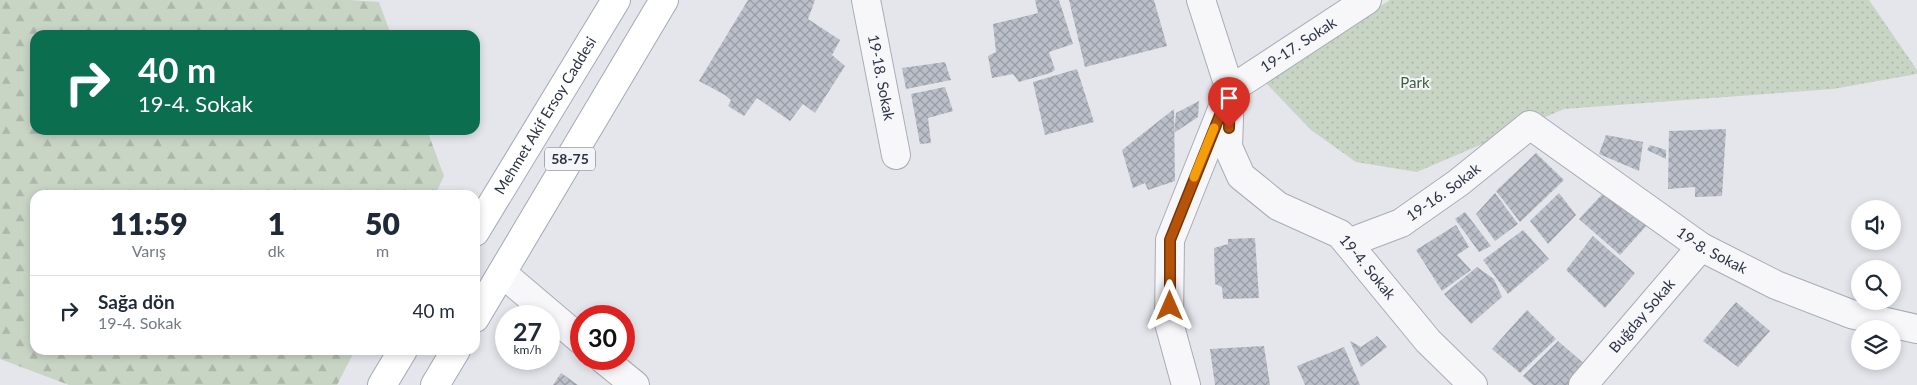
<!DOCTYPE html>
<html lang="tr">
<head>
<meta charset="utf-8">
<style>
  body { margin:0; font-family:Lato,sans-serif; background:#f6f6f7; color:#1f2937; height:100vh; display:flex; flex-direction:column; font-size:19px; white-space:nowrap }
  * { box-sizing:border-box; margin:0 }
  p { font-size:16px; color:#747a83 }
  .icon { flex:none; width:28px; height:28px; fill:none; stroke:currentColor; stroke-width:2; stroke-linecap:round; stroke-linejoin:round }
  .map { position:relative; flex:1; overflow:hidden }
  .side { position:absolute; left:30px; top:190px; width:450px; height:165px; display:flex; flex-direction:column; background:#fff; border-radius:15px; box-shadow:0 2px 8px #0003 }
  .side>* { flex:none }
  .banner { position:absolute; left:30px; top:30px; width:450px; height:105px; border-radius:15px; box-shadow:0 2px 8px #0003; background:#0b6e4f; color:#fff; overflow:hidden }
  .controls { position:absolute; left:1851px; top:200px; display:grid; gap:10px }
  .controls a { display:grid; place-items:center; width:50px; height:50px; border-radius:50%; background:#fff; box-shadow:0 2px 8px #0003; font-size:25px }
  .speed { position:absolute; left:495px; top:305px; display:flex; gap:10px; font-size:25px; font-weight:700; text-align:center }
  .speed>* { display:grid; place-content:center; width:65px; height:65px; border-radius:50%; background:#fff; box-shadow:0 2px 8px #0003; line-height:1 }
  .speed small { font-size:12px; font-weight:400 }
  .speed .limit { border:8px solid #d22; background:#fff; color:#111 }
  .pin { position:absolute; display:grid; place-items:center; width:42px; height:42px; color:#fff; margin:-51px -21px; border-radius:50% 50% 50% 0; rotate:-45deg; box-shadow:0 0 5px #0007 }
  .pin .icon { rotate:45deg }
  .me { position:absolute; width:55px; margin:-28px; rotate:0deg; stroke-linejoin:round; filter:drop-shadow(0 0 4px #0008) }
  .turn { display:flex; align-items:center; gap:18px; height:105px; padding:0 25px; font-size:22px }
  .turn .icon { width:65px; height:65px; stroke-width:2.5 }
  .turn b { display:block; font-size:35px; line-height:42px }
  .eta { display:flex; justify-content:space-evenly; align-items:center; height:85px; text-align:center }
  .eta b { font-size:30px; font-weight:800; line-height:35px }
  ul { padding:0; list-style:none }
  li { display:flex; align-items:center; gap:15px; height:70px; padding:0 25px; border-top:1px solid #e0e1e3 }
  li div { flex:1 }
  li b { display:block; font-size:19px }
  li em { font-style:normal }
  .map>svg:first-child { display:block }
  .forest { fill:url(#forest-firs) }
  .park { fill:url(#park-dots) }
  .building { fill:url(#building-cross-hatch) }
  .lines { fill:none; stroke-linecap:round; stroke-linejoin:round }
  .street-casing { stroke:#a9acb6; stroke-width:30 }
  .primary-casing { stroke:#a3a9b7; stroke-width:30 }
  .street { stroke:#f7f7fa; stroke-width:28 }
  .primary { stroke:#fff; stroke-width:28 }
  .route-casing { stroke:#753606; stroke-width:12 }
  .route { stroke:#b45309; stroke-width:9 }
  .slow { stroke:#f59e0b; stroke-width:9 }
  .labels { text-anchor:middle; stroke-width:4; stroke-linejoin:round; paint-order:stroke }
  .shield { fill:#f4f5f9; stroke:#676c7a; stroke-width:1 }
  .shield-label { font-size:14px; font-weight:bold; fill:#2b3244 }
  .street-label { font-size:15px; fill:#2b3244; stroke:#f4f5f9 }
  .park-label { font-size:15px; fill:#3d6039; stroke:#f4f5f9 }
</style>
</head>
<body>
<div class="map">
<svg width="1917" height="385" viewBox="0 0 1917 385">
  <defs>
    <pattern id="forest-firs" width="22" height="20" patternUnits="userSpaceOnUse" patternTransform="scale(1.25)"><rect width="22" height="20" fill="#c8d5c5"/><path d="M5 1l3.5 6h-7zM16 11l3.5 6h-7z" fill="#acb7aa"/></pattern>
    <pattern id="park-dots" width="8" height="8" patternUnits="userSpaceOnUse" patternTransform="scale(1.25)"><rect width="8" height="8" fill="#c8d5c5"/><path d="M2 2h.1M6 6h.1" fill="none" stroke="#acb7aa" stroke-width="1.8" stroke-linecap="round"/></pattern>
    <pattern id="building-cross-hatch" width="8" height="8" patternUnits="userSpaceOnUse" patternTransform="scale(1.25)"><rect width="8" height="8" fill="#bbbfc9"/><path d="M0 0l8 8M0 8l8-8" fill="none" stroke="#989ca5"/></pattern>
  </defs>
  <rect width="100%" height="100%" fill="#e4e6ec"/>
  <!-- forest -->
  <polygon class="forest" points="0,0 349,0 379,2 391,35 35,35 35,130 427,130 444,176 435,195 35,195 35,350 355,350 337,385 69,385 0,359"/>
  <!-- park -->
  <polygon class="park" points="1390,0 1869,0 1917,70 1917,74 1833,89 1564,109 1417,172 1356,162 1311,130 1264,81"/>
  <!-- building -->
  <g class="building">
    <polygon points="748,0 815,0 808,19 840,40 832,55 845,66 815,113 803,104 790,121 757,98 744,116 728,106 731,100 725,95 699,81"/>
    <polygon points="1035,0 1059,0 1073,44 1049,52 1055,70 1050,73 1019,82 1013,74 992,78 988,56 996,52 993,24 1038,13"/>
    <polygon points="1069,0 1154,0 1167,46 1085,67"/>
    <polygon points="945,62 951,80 906,89 902,68"/>
    <polygon points="1077,69 1094,122 1045,135 1033,82"/>
    <polygon points="945,87 953,111 928,118 931,143 920,144 911,94"/>
    <polygon points="1199,101 1198,117 1174,133 1176,113"/>
    <polygon points="1174,109 1175,181 1148,190 1145,183 1133,188 1122,150"/>
    <polygon points="1726,129 1722,196 1695,197 1695,187 1668,189 1669,131"/>
    <polygon points="1606,135 1643,142 1639,171 1599,154"/>
    <polygon points="1650,145 1666,150 1666,159 1647,150"/>
    <polygon points="1536,153 1564,180 1520,222 1496,191"/>
    <polygon points="1608,188 1648,224 1620,255 1579,219"/>
    <polygon points="1495,193 1518,224 1495,241 1476,214"/>
    <polygon points="1559,193 1576,215 1548,244 1530,221"/>
    <polygon points="1465,212 1491,246 1479,252 1455,219"/>
    <polygon points="1456,225 1469,247 1457,255 1471,270 1442,291 1416,250"/>
    <polygon points="1523,230 1549,259 1508,294 1483,260"/>
    <polygon points="1593,236 1635,273 1605,308 1566,270"/>
    <polygon points="1255,238 1259,298 1223,299 1222,287 1215,284 1214,248 1228,244 1228,239"/>
    <polygon points="1477,267 1494,279 1502,297 1471,324 1444,294"/>
    <polygon points="1736,302 1770,331 1738,367 1703,341"/>
    <polygon points="1527,310 1556,339 1520,373 1492,349"/>
    <polygon points="1377,336 1387,347 1361,367 1350,341 1361,347"/>
    <polygon points="1558,341 1588,367 1573,385 1533,385 1523,376"/>
    <polygon points="1264,346 1270,385 1215,385 1210,349"/>
    <polygon points="1344,347 1360,385 1305,385 1297,366"/>
    <polygon points="561,373 578,385 553,385"/>
  </g>
  <g class="lines">
    <defs>
      <g id="street">
        <path id="s1" d="M866 0 896 155"/>
        <path id="s2" d="M1201 0 1230 90 1228 147 1241 176 1278 206 1340 234 1428 341 1473 385"/>
        <path id="s3" d="M1230 90 1367 0"/>
        <path id="s4" d="M1348 243 1401 223 1458 183 1530 125 1701 247 1776 285 1851 314 1917 329"/>
        <polyline points="502,273 581,340"/>
        <polyline points="603,359 635,385"/>
        <polyline points="1186,385 1169,323 1170,240 1223,107"/>
        <path id="s5" d="M1583 385 1701 247"/>
      </g>
      <g id="primary">
        <path id="s6" d="M475 232 616 0"/>
        <polyline points="475,318 664,0"/>
        <polyline points="382,385 403,350"/>
        <polyline points="435,385 456,350"/>
      </g>
    </defs>
    <!-- street casing -->
    <use href="#street" class="street-casing"/>
    <!-- primary casing -->
    <use href="#primary" class="primary-casing"/>
    <!-- street -->
    <use href="#street" class="street"/>
    <!-- primary -->
    <use href="#primary" class="primary"/>
  </g>
  <g class="lines">
    <defs>
      <polyline id="route" points="1170,306 1170,240 1230,90 1229,128"/>
    </defs>
    <!-- route casing -->
    <use href="#route" class="route-casing"/>
    <!-- route -->
    <use href="#route" class="route"/>
    <!-- slow -->
    <polyline class="slow" points="1194,177 1214,128"/>
  </g>
  <g class="labels">
    <!-- shield labels -->
    <rect class="shield" x="545" y="147.5" width="50" height="23" rx="4"/>
    <g class="shield-label">
      <text x="570" y="164">58-75</text>
    </g>
    <!-- street labels -->
    <g class="street-label">
      <text dy="5" stroke="none"><textPath href="#s3" startOffset="82">19-17. Sokak</textPath></text>
      <text dy="5" stroke="none"><textPath href="#s1" startOffset="79">19-18. Sokak</textPath></text>
      <text dy="5" stroke="none"><textPath href="#s6" startOffset="136">Mehmet Akif Ersoy Caddesi</textPath></text>
      <text dy="5" stroke="none"><textPath href="#s4" startOffset="109">19-16. Sokak</textPath></text>
      <text dy="5" stroke="none"><textPath href="#s4" startOffset="440">19-8. Sokak</textPath></text>
      <text dy="5" stroke="none"><textPath href="#s2" startOffset="342">19-4. Sokak</textPath></text>
      <text dy="5" stroke="none"><textPath href="#s5" startOffset="91">Buğday Sokak</textPath></text>
    </g>
    <!-- park labels -->
    <g class="park-label">
      <text x="1415" y="88">Park</text>
    </g>
  </g>
</svg>
<div class="controls">
<a><svg class="icon" aria-label="sound" viewBox="0 0 24 24"><path d="M4 9h4l5-4v14l-5-4H4zM17 9q2 3 0 6"/></svg></a>
<a><svg class="icon" aria-label="search" viewBox="0 0 24 24"><circle cx="10" cy="10" r="6"/><path d="M15 15l6 6"/></svg></a>
<a><svg class="icon" aria-label="layers" viewBox="0 0 24 24"><path d="M12 4l9 5-9 5-9-5zM3 14l9 5 9-5"/></svg></a>
</div>
<div class="speed"><div>27<small>km/h</small></div><div class="limit">30</div></div>
<div class="pin" style="left:1229px;top:128px;background:#d93025"><svg class="icon" aria-label="arrive" viewBox="0 0 24 24"><path d="M6 21V4h12l-3 4 3 4H6"/></svg></div>
<svg class="me" style="left:1170px;top:306px" viewBox="-20 -20 40 40"><path d="M0-17L14 15 0 8-14 15z" fill="#b45309" stroke="#fff" stroke-width="4"/></svg>
<div class="banner">
<div class="turn"><svg class="icon" aria-label="right" viewBox="0 0 24 24"><path d="M7 20v-9h11M14 6l5 5-5 5"/></svg><div><b>40 m</b>19-4. Sokak</div></div>
</div>
<section class="side">
<div class="eta">
<div><b>11:59</b><p>Varış</p></div>
<div><b>1</b><p>dk</p></div>
<div><b>50</b><p>m</p></div>
</div>
<ul>
<li><svg class="icon" aria-label="right" viewBox="0 0 24 24"><path d="M7 20v-9h11M14 6l5 5-5 5"/></svg><div><b>Sağa dön</b><p>19-4. Sokak</p></div><em>40 m</em></li>
</ul>
</section>
</div>
</body>
</html>
